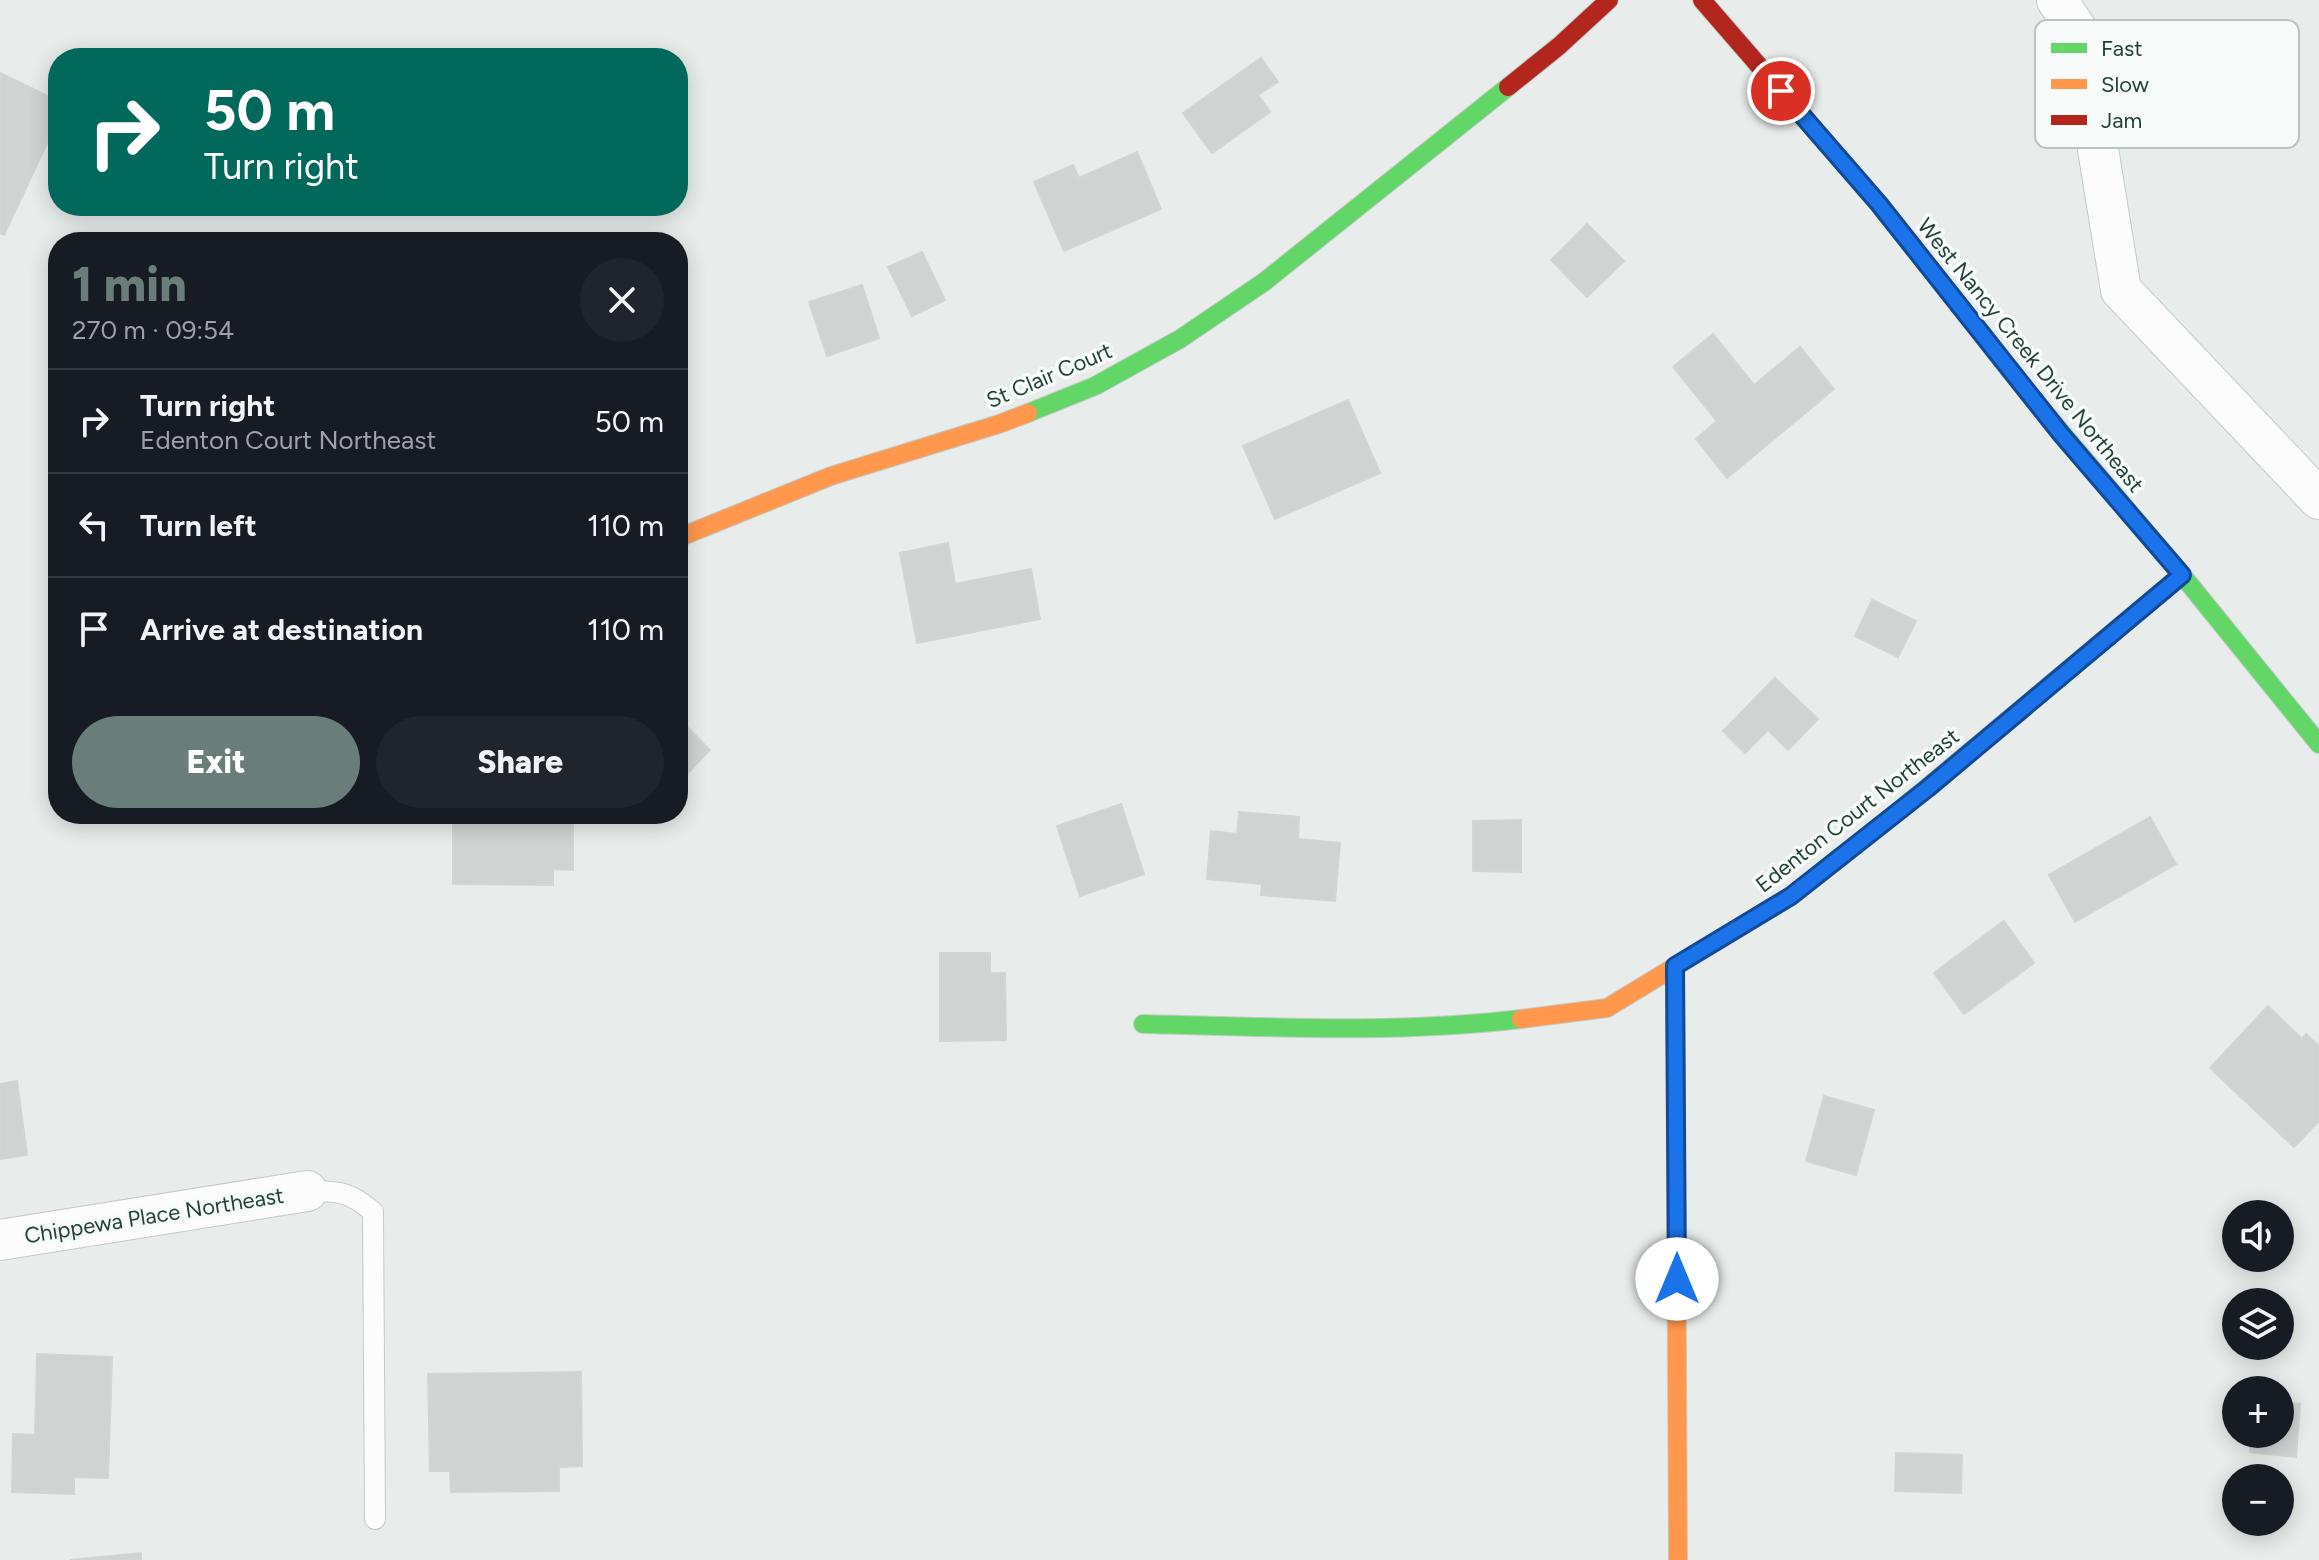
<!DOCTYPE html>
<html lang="en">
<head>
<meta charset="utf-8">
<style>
  body { margin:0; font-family:Figtree,sans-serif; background:#20242c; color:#f1f3f6; height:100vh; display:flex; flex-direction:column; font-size:30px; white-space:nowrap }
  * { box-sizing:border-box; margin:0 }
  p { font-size:26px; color:#9ea1a6 }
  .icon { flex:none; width:44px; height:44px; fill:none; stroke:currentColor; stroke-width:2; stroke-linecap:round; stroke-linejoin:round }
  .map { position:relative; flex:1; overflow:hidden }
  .panel { position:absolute; left:48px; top:232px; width:640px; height:592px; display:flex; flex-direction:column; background:#171b24; border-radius:32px; box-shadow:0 4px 20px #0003 }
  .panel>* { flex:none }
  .guide { position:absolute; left:48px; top:48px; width:640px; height:168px; border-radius:32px; box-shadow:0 4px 20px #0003; background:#00695c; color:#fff; overflow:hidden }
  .tools { position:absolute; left:2222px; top:1200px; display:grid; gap:16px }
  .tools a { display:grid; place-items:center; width:72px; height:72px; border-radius:50%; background:#171b24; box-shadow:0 4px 20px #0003; font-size:40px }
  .pin { position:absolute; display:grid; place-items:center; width:68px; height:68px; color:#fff; margin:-34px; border:4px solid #fff; border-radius:50%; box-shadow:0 2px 8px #0007 }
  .me { position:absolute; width:88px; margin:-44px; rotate:0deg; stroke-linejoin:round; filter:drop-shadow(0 0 6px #0008) }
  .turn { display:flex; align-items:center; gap:28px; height:168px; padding:0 24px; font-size:36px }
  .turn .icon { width:104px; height:104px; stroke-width:2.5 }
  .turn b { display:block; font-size:56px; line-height:68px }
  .round { display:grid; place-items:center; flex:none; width:84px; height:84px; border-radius:42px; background:#20242c }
  .headline { display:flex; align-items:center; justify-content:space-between; height:136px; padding:0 24px }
  h1 { font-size:48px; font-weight:800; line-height:60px; color:#697e78 }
  .primary-button { display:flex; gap:16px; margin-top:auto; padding:16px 24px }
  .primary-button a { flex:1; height:92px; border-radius:48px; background:#697e78; color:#fff; font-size:32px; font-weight:800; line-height:92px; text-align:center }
  .primary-button a+a { background:#20242c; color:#f1f3f6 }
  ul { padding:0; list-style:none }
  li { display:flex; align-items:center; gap:24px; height:104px; padding:0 24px; border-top:2px solid #363941 }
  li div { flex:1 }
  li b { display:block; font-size:30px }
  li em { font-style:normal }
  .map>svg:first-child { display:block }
  .building { fill:#cfd4d2; stroke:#d1d6d4; stroke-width:2 }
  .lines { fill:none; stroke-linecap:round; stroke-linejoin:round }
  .lane-casing { stroke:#c5cac8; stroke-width:22 }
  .street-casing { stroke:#c5cac8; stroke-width:42 }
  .fast-casing { stroke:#c3cbc8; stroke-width:20 }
  .slow-casing { stroke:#c3cbc8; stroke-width:20 }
  .jam-casing { stroke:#c3cbc8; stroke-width:20 }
  .lane { stroke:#fcfcfc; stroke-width:20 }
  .street { stroke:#fcfcfc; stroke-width:40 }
  .fast { stroke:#63d668; stroke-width:18 }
  .slow { stroke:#ff974d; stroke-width:18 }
  .jam { stroke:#b3261e; stroke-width:18 }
  .route-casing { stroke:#114b97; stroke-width:20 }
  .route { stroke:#1a73e8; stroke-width:14 }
  .labels { text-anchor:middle; stroke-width:7; stroke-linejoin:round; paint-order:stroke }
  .street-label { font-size:22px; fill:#24423a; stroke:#f7fbf9 }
  .key { fill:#f7fbf9; stroke:#b8c4c0; stroke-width:2 }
  .key-label { font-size:22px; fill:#24423a }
</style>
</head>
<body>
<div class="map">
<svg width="2319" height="1560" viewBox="0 0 2319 1560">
  <rect width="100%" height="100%" fill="#e8edeb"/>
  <!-- building -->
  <g class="building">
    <polygon points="1261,58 1278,82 1258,95 1270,112 1212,153 1183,113"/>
    <polygon points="0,73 58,101 58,120 4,235 0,233"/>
    <polygon points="1137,152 1161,209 1064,251 1034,182 1073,165 1079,178"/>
    <polygon points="1587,224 1624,261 1587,297 1551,260"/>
    <polygon points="922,252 945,300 912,316 888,267"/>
    <polygon points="862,285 879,338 827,356 809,302"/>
    <polygon points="1713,334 1754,385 1800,347 1834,389 1727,478 1696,439 1717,421 1673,367"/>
    <polygon points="1348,400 1380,473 1275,519 1243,446"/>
    <polygon points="948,543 955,584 1031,569 1040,619 917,643 900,553"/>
    <polygon points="1872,600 1916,621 1898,657 1855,636"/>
    <polygon points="1775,678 1818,719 1788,750 1768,730 1745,753 1723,731"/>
    <polygon points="678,718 710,750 678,783"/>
    <polygon points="1121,804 1144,874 1080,896 1057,826"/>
    <polygon points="1239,812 1299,817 1298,839 1340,843 1335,901 1261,895 1262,884 1207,879 1211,831 1237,834"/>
    <polygon points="453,814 573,814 573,870 553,869 553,885 453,884"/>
    <polygon points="2150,817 2176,864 2075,922 2049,875"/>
    <polygon points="1521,820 1521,872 1473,871 1473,821"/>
    <polygon points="2004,921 2034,963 1964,1014 1934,973"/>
    <polygon points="940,953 990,953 990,973 1005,973 1006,1040 940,1041"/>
    <polygon points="2268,1006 2302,1039 2306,1034 2319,1046 2319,1121 2294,1147 2210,1068"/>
    <polygon points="17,1081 27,1155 0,1159 0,1084"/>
    <polygon points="1824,1096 1874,1110 1856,1175 1806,1161"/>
    <polygon points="37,1354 112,1357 108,1478 74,1477 74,1494 12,1492 13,1434 35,1435"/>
    <polygon points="581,1372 582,1466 559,1467 559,1491 451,1492 450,1471 430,1471 428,1374"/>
    <polygon points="2280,1402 2300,1404 2296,1457 2250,1452 2251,1434 2280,1434"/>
    <polygon points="1896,1453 1962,1455 1961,1493 1895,1491"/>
    <polygon points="141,1553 141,1560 70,1560"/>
  </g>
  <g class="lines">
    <defs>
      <path id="lane" d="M307 1191C337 1191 350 1191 373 1212L375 1519"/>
      <g id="street">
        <polyline points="2057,0 2079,33 2121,290 2319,499"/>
        <polyline points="0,1240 307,1191"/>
      </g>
      <g id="fast">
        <polyline points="2028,393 2182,575 2319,744"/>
        <polyline points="1028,413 1095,386 1180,339 1264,282 1508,87"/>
        <polyline points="1893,816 2182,575"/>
        <path d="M1143 1024C1269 1027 1396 1034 1521 1019"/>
      </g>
      <g id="slow">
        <polyline points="678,538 831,476 999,424 1028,413"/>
        <polyline points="1675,966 1678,1560"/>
        <polyline points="1521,1019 1607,1008 1791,896 1893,816"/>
      </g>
      <g id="jam">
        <polyline points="1702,0 1879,204 2028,393"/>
        <polyline points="1508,87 1559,46 1609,0"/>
      </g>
    </defs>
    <!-- lane casing -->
    <use href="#lane" class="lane-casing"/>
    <!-- street casing -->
    <use href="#street" class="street-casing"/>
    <!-- fast casing -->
    <use href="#fast" class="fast-casing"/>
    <!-- slow casing -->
    <use href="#slow" class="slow-casing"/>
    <!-- jam casing -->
    <use href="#jam" class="jam-casing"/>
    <!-- lane -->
    <use href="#lane" class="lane"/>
    <!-- street -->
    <use href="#street" class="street"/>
    <!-- fast -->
    <use href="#fast" class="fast"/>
    <!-- slow -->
    <use href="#slow" class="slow"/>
    <!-- jam -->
    <use href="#jam" class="jam"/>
  </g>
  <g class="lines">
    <defs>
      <polyline id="route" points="1677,1279 1675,966 1791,896 1928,788 2182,575 2061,434 1879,204 1781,91"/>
    </defs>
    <!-- route casing -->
    <use href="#route" class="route-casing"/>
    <!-- route -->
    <use href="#route" class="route"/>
  </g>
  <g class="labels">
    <!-- street labels -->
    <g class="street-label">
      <text transform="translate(2031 355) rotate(51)" y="8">West Nancy Creek Drive Northeast</text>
      <text transform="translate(1049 375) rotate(-23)" y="8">St Clair Court</text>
      <text transform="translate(1857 810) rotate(-38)" y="8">Edenton Court Northeast</text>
      <text transform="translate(154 1215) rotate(-9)" y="8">Chippewa Place Northeast</text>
    </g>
  </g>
  <!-- legend -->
  <rect x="2035" y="20" width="264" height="128" rx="12" class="key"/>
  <rect x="2051" y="43" width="36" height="10" fill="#63d668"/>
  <rect x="2051" y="79" width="36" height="10" fill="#ff974d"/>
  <rect x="2051" y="115" width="36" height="10" fill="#b3261e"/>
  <g class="key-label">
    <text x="2101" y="56">Fast</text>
    <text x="2101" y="92">Slow</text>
    <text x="2101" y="128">Jam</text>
  </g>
</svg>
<div class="tools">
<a><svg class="icon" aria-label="sound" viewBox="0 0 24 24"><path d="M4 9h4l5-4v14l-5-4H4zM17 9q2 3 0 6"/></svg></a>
<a><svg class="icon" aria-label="layers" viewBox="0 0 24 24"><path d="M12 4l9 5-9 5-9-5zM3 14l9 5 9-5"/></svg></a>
<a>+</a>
<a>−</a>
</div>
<div class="pin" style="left:1781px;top:91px;background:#d93025"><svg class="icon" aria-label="arrive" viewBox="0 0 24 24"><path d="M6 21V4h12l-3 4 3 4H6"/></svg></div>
<svg class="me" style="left:1677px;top:1279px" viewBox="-20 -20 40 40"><circle r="19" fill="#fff"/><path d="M0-13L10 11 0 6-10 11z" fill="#1a73e8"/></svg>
<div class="guide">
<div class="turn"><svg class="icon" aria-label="right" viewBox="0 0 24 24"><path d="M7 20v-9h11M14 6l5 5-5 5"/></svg><div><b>50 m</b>Turn right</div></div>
</div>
<section class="panel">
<div class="headline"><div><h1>1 min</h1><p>270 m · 09:54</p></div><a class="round"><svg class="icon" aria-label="close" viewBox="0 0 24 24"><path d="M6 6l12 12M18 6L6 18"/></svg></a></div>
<ul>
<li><svg class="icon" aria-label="right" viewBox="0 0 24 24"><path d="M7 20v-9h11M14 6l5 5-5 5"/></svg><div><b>Turn right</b><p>Edenton Court Northeast</p></div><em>50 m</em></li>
<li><svg class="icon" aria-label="left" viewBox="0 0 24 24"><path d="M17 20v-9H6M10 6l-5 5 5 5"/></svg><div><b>Turn left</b></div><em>110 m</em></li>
<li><svg class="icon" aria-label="arrive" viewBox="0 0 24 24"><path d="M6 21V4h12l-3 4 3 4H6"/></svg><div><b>Arrive at destination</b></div><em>110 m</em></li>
</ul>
<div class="primary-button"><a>Exit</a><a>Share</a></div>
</section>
</div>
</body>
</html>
